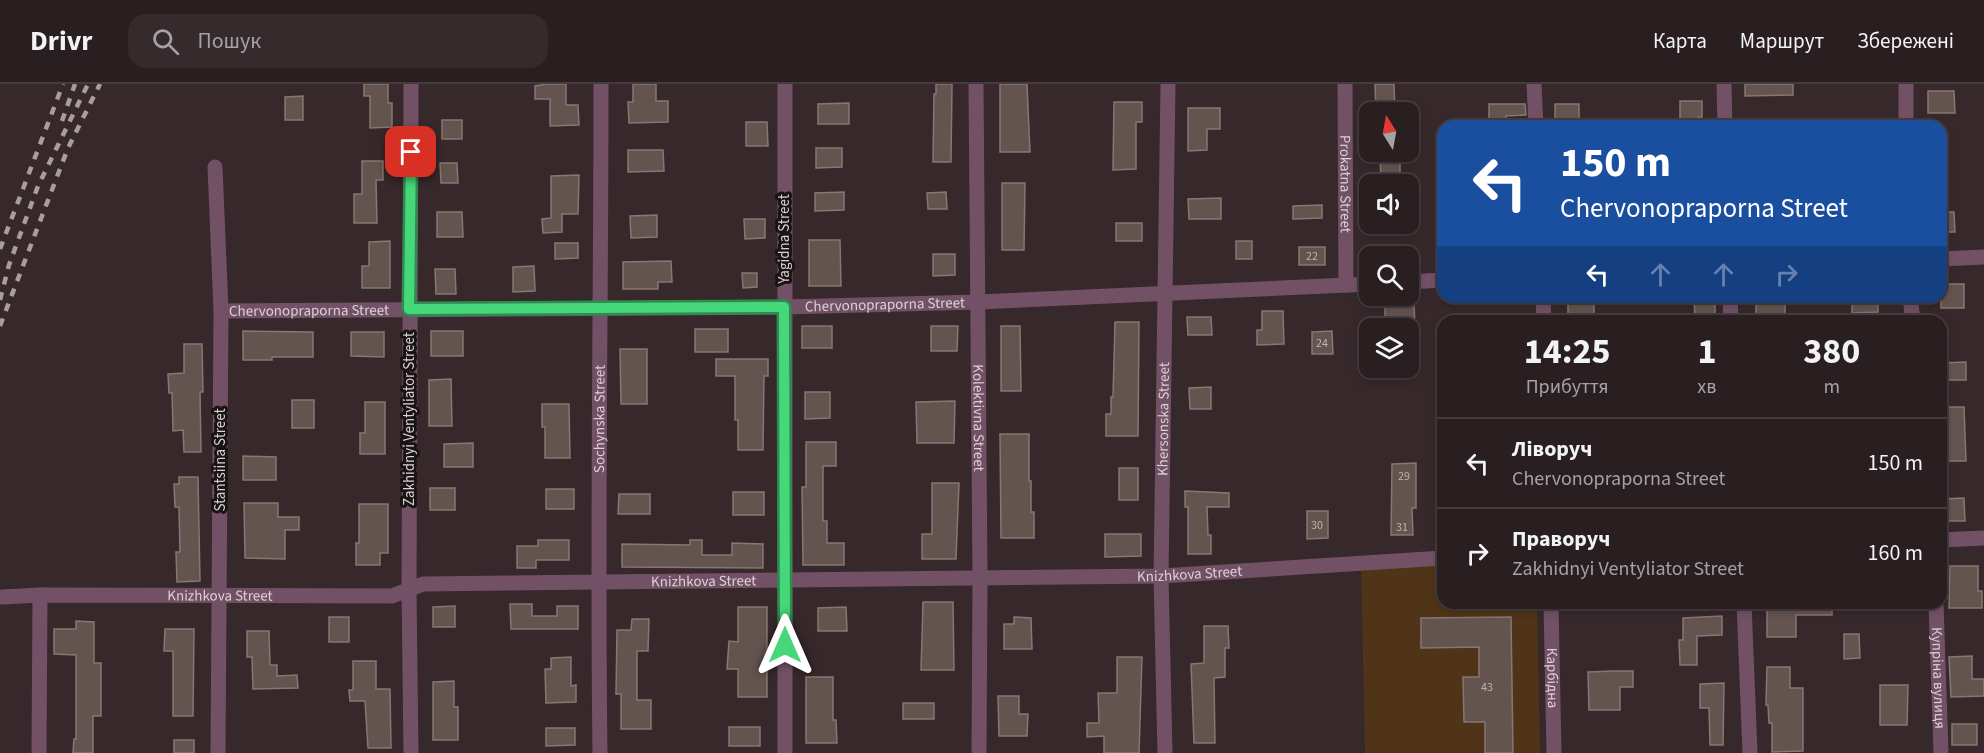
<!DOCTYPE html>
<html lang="uk">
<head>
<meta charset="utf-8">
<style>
  body { margin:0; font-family:"Source Sans 3",sans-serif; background:#352b2d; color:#f1f3f6; height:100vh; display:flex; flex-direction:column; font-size:22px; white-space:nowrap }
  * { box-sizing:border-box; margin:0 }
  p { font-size:20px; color:#a5a2a5 }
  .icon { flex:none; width:33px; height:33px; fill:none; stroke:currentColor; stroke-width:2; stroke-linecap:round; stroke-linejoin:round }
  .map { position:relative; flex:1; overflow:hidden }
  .details { position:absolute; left:1437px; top:231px; width:510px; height:294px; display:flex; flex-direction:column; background:#291e20; border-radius:18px; box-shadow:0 3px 9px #0003,0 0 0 2px #453c3e }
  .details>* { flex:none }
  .top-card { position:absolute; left:1437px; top:36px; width:510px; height:183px; border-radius:18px; box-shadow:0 3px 9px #0003,0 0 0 2px #453c3e; background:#1a4fa0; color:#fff; overflow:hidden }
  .needle { width:39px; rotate:349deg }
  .buttons { position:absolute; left:1359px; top:18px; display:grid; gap:12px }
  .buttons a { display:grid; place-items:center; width:60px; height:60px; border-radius:12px; background:#291e20; box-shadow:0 3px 9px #0003,0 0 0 2px #453c3e; font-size:30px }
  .pin { position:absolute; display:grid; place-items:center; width:51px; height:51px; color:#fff; margin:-26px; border-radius:12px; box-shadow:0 3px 9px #0006 }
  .me { position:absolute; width:66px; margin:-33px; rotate:0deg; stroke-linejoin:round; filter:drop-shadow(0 0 4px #0008) }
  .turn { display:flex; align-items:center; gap:21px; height:126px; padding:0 24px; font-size:27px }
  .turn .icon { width:78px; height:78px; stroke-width:2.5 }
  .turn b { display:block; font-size:42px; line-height:51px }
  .lanes { display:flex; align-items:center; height:57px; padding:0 24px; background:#0003; justify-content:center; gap:30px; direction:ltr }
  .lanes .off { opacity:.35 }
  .eta { display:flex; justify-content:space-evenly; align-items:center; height:102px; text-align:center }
  .eta b { font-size:36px; font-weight:700; line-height:42px }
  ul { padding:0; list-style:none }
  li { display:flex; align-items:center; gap:18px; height:90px; padding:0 24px; border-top:2px solid #453c3e }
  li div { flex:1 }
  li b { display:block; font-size:22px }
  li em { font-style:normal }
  header { display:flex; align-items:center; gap:36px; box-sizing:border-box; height:84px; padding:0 30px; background:#291e20; border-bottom:2px solid #453c3e }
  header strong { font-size:28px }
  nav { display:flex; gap:33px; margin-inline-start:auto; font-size:21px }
  .search { width:420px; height:54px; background:#352b2d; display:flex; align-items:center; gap:15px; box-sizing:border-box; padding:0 21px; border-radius:18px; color:#a5a2a5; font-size:22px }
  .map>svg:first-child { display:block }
  .green { fill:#4f3417 }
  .building { fill:#645450; stroke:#877772; stroke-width:1.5 }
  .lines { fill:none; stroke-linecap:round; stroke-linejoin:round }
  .minor { stroke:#725167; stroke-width:15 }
  .rail { stroke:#a89d9f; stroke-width:4.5; stroke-dasharray:8 8; stroke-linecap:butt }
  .route-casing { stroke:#2e8c4f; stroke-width:15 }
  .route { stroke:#46d77a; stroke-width:10 }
  .labels { text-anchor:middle; stroke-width:6; stroke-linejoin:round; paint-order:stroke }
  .number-label { font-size:12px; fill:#bcb2b2 }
  .street-label { font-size:15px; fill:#dad1d2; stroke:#1a1314 }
</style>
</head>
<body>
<header>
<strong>Drivr</strong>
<div class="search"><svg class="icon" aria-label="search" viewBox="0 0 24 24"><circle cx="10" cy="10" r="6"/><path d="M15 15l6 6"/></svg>Пошук</div>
<nav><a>Карта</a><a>Маршрут</a><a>Збережені</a></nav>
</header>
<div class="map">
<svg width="1984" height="669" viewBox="0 0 1984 669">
  <rect width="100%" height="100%" fill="#37282b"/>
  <!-- green -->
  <polygon class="green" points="1443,479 1443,519 1537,519 1540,669 1365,669 1361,481"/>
  <!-- building -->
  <g class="building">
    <polygon points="364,0 388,0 388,19 392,19 392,43 370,44 370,12 364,12"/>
    <polygon points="547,0 566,0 566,21 578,21 579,41 550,42 550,15 535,15 535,2"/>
    <polygon points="633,0 656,0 656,17 668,17 668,38 629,39 628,18 633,18"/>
    <polygon points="936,0 952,0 951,78 933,78 934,10 936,10"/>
    <polygon points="1000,0 1027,0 1030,68 1000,68"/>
    <polygon points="1375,0 1394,0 1395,28 1376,28"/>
    <polygon points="1745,0 1793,0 1793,11 1745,12"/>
    <polygon points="1928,7 1954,7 1955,29 1928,29"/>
    <polygon points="303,12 303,36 285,36 285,13"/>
    <polygon points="1680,17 1702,17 1702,33 1698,33 1698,42 1680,42"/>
    <polygon points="1114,18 1142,18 1142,38 1136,38 1136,85 1113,86"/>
    <polygon points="849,19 849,40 818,40 818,20"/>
    <polygon points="1489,20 1525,20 1526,31 1506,32 1506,40 1489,40"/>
    <rect x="1555" y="20" width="24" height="18"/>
    <polygon points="1188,24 1220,24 1220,45 1207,45 1207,66 1188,67"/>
    <rect x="442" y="36" width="20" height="19"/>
    <polygon points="746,38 767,38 768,62 746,62"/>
    <polygon points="816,64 842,64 842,83 816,84"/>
    <polygon points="628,66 663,66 664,87 628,88"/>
    <polygon points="1380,68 1400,68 1400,100 1381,100"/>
    <polygon points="362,77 383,77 383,96 376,96 377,139 354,139 354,110 362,110"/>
    <polygon points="440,79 457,79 458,99 441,99"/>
    <polygon points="579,91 578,130 562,130 562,148 543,149 542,135 551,134 551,92"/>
    <polygon points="1002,99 1025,99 1024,166 1002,166"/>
    <polygon points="844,108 844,126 815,127 815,109"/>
    <polygon points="946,108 947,125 928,125 927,109"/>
    <polygon points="1221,114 1221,135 1189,135 1188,115"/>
    <polygon points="1322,121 1322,134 1293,135 1293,122"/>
    <polygon points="437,128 462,128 463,153 437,153"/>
    <polygon points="1941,128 1954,128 1955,148 1941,148"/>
    <polygon points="657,131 657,153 631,154 630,132"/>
    <polygon points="744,135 765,135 765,154 745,155"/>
    <rect x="1116" y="139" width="26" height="18"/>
    <polygon points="809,156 840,156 841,202 809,202"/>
    <polygon points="390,157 390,204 362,204 362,182 369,182 369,158"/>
    <rect x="1236" y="157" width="16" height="18"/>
    <polygon points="555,159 578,159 578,174 555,175"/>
    <rect x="1299" y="163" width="26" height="18"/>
    <polygon points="933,170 955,170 955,191 933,192"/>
    <polygon points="671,177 672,198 658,198 658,205 623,205 623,178"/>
    <polygon points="534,182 535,207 513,208 513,183"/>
    <polygon points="435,185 455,185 456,210 436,210"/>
    <polygon points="742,189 757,189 757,203 743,204"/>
    <rect x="1941" y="200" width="23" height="24"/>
    <polygon points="1852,213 1878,213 1878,228 1852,229"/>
    <polygon points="1568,214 1594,214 1594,234 1568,235"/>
    <rect x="1756" y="214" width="29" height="23"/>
    <polygon points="1694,215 1715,215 1715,233 1695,233"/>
    <polygon points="1385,221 1414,221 1415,244 1385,244"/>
    <polygon points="1262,227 1283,227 1284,260 1257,261 1257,246 1262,246"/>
    <polygon points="1187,233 1211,233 1212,251 1188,251"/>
    <polygon points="1115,238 1139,238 1138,352 1106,352 1106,330 1111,330 1111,313 1113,313"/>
    <rect x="802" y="242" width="30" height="22"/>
    <polygon points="931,242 958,242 957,267 931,267"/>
    <polygon points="1001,242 1020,242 1021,307 1001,307"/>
    <rect x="695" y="245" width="33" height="23"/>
    <polygon points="243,247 313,248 313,273 272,273 272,276 243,276"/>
    <rect x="431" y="247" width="32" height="25"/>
    <polygon points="1332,247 1333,270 1312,270 1312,248"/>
    <polygon points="351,248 384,248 384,273 351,272"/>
    <polygon points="184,260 202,260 203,308 200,308 201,368 184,368 183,346 173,347 172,309 169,309 168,290 184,289"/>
    <polygon points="620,265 647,265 647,320 621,320"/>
    <polygon points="716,275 768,275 768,292 764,292 763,366 738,366 738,336 735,336 735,292 716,292"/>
    <polygon points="1966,278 1966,296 1941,296 1941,279"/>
    <polygon points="451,295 452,342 429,342 429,296"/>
    <polygon points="1211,303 1211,325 1190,325 1189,304"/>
    <polygon points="805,308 830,308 830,334 805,335"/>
    <rect x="292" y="316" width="22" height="28"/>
    <polygon points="955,317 954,359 917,359 916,318"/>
    <polygon points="365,318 385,318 385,370 360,370 360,349 365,349"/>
    <polygon points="542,320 569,320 570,374 545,374 545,343 542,343"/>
    <polygon points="1943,323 1964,323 1966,377 1942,377"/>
    <polygon points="1000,350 1029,350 1029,397 1031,397 1031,428 1034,428 1034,454 1001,454"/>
    <polygon points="806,358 836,358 836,382 823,382 823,437 827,437 827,459 844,459 844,481 803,481 802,403 806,403"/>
    <polygon points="473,359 473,383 444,383 444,360"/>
    <polygon points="243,372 276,373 276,396 243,396"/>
    <polygon points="1416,379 1416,424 1412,424 1413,451 1391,451 1392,380"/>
    <rect x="1119" y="384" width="19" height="32"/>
    <polygon points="179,393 198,393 200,497 177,498 176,468 180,468 179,423 175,423 174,400 179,400"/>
    <polygon points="932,399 959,399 956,475 922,475 922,450 932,450"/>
    <rect x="430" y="404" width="25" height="22"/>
    <rect x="546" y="405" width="28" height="20"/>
    <polygon points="1185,407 1229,409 1229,423 1207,423 1208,451 1211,451 1211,470 1188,470 1188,423 1185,423"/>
    <rect x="733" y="408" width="31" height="23"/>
    <polygon points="619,410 650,410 650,430 618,430"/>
    <polygon points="1964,414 1965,437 1942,437 1942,415"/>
    <polygon points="244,419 278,419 278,433 299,433 299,446 285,446 285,475 245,474"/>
    <polygon points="359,420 388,420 388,469 380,469 380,481 356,481 356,459 359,459"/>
    <polygon points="1307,427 1328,427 1328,454 1307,455"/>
    <polygon points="1105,450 1141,450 1141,472 1105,473"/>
    <polygon points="538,456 569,456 569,476 536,476 536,484 517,484 517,462 538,462"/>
    <polygon points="690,456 702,456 702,471 732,471 732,459 763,460 763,484 622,483 622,460 690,461"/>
    <polygon points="1950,482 1978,482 1978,507 1982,507 1982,524 1949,524"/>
    <polygon points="923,518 953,518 954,586 921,586"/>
    <polygon points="1767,519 1832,519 1832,531 1796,531 1796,553 1767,553"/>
    <polygon points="510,520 532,520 532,532 557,532 557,522 578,522 578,545 511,545"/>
    <polygon points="455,522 455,543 433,543 433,523"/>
    <polygon points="738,523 767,523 767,613 738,613 738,585 727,585 729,557 738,558"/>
    <polygon points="846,523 847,547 818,547 818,524"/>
    <polygon points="1722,532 1722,551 1697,552 1697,581 1680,581 1679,556 1683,556 1683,534"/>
    <rect x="329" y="533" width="20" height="25"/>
    <polygon points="1014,533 1031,534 1032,565 1004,565 1004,540 1014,540"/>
    <polygon points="1511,533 1513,669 1485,669 1485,638 1464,638 1463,593 1479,593 1479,563 1421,564 1421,534"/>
    <polygon points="632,535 649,535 648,567 637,567 637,616 651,616 651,645 621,645 621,610 616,610 617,546 631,546"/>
    <polygon points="76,537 94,538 94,579 101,579 101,632 93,632 93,669 73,669 74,655 76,655 76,571 54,570 54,545 76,545"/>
    <polygon points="1204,542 1228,542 1229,564 1225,564 1225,593 1214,594 1215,659 1194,659 1191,580 1204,579"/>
    <polygon points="165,545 194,545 193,632 173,632 173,567 164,567"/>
    <polygon points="247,547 269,547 270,581 277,581 277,592 297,591 298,604 253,605 252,573 247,573"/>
    <polygon points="1844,550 1859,550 1860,574 1844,575"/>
    <polygon points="1972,572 1972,595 1984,595 1984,612 1951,613 1949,573"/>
    <polygon points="571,573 571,602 576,601 576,618 546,619 545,585 551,585 551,574"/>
    <polygon points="1117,573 1142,573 1139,669 1104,669 1104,652 1087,653 1087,639 1099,639 1098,609 1117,609"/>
    <polygon points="353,577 376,577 376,605 390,605 391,664 368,664 365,617 350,617 349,606 353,606"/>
    <polygon points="1767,583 1790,583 1790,604 1803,604 1803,667 1772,668 1772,639 1769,639 1768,621 1766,621"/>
    <polygon points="1614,587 1633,587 1633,603 1620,603 1620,626 1589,626 1588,588"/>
    <polygon points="806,593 833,593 833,636 836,636 837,659 806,659"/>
    <polygon points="454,597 454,623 458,623 458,656 433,656 433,598"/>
    <polygon points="1724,599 1723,661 1710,661 1709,624 1700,624 1700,600"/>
    <polygon points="1880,601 1908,601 1907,641 1880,641"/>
    <polygon points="998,612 1019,612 1019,630 1028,630 1027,652 999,652"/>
    <rect x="903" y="619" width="31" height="16"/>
    <rect x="1952" y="640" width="25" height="21"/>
    <rect x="729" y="643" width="31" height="19"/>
    <polygon points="546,644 575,644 575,661 546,662"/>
    <rect x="174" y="656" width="20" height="13"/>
  </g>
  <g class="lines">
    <!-- minor -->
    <g class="minor">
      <polyline points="411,0 409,506 411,669"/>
      <polyline points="785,0 785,669"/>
      <path id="s1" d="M976 0 980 494 979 669"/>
      <path id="s2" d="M1345 0 1346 201"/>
      <polyline points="1534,0 1536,42"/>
      <polyline points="1724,0 1725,42"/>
      <polyline points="1906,0 1906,42"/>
      <polyline points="215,83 221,227 218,669"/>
      <polyline points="1941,175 1984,173"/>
      <polyline points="1408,198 1443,196"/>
      <polyline points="1543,213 1544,237"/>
      <polyline points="1730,213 1731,237"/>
      <polyline points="1910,213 1913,237"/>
      <path id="s3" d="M221 227 784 223 978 218 1370 200"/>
      <polyline points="1941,456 1984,454"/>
      <path id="s4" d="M2 513 40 511 392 512 423 500 1161 492 1443 474"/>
      <path id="s5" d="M1551 519 1554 669"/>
      <polyline points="1744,519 1750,669"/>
      <path id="s6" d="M1936 519 1941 669"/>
      <polyline points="39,669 40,511"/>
      <path id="s7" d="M600 669C597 446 601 223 601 0"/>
      <path id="s8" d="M1165 669 1161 492 1168 0"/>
    </g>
    <!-- rail -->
    <g class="rail">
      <polyline points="62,37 75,0"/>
      <polyline points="0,165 63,0"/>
      <polyline points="0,216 9,181 38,102 88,0"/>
      <polyline points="0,242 68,64 100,0"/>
    </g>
  </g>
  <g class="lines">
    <defs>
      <polyline id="route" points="411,68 409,225 784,223 785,561"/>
    </defs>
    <!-- route casing -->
    <use href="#route" class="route-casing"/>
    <!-- route -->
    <use href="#route" class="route"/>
  </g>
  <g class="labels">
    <!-- number labels -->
    <g class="number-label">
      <text x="1312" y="176">22</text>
      <text x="1322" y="263">24</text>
      <text x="1404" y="396">29</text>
      <text x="1317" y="445">30</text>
      <text x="1402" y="447">31</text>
      <text x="1487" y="607">43</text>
    </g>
    <!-- street labels -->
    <g class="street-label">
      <text dy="5" stroke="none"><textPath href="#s2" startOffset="100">Prokatna Street</textPath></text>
      <text transform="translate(784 155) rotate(-90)" y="5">Yagidna Street</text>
      <text dy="5" stroke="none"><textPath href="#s3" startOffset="664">Chervonopraporna Street</textPath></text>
      <text dy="5" stroke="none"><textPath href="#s3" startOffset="88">Chervonopraporna Street</textPath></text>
      <text dy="5" stroke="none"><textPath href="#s1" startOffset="334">Kolektivna Street</textPath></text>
      <text transform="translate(409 335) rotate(-90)" y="5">Zakhidnyi Ventyliator Street</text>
      <text dy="5" stroke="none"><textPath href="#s7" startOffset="334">Sochynska Street</textPath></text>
      <text dy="5" stroke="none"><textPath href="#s8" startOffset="334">Khersonska Street</textPath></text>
      <text transform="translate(220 376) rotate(-90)" y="5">Stantsiina Street</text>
      <text dy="5" stroke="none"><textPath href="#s4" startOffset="1190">Knizhkova Street</textPath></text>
      <text dy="5" stroke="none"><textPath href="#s4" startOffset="704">Knizhkova Street</textPath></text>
      <text dy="5" stroke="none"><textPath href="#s4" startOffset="218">Knizhkova Street</textPath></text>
      <text dy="5" stroke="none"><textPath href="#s5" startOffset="75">Карбідна</textPath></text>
      <text dy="5" stroke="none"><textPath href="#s6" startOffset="75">Купріна вулиця</textPath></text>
    </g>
  </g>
</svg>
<div class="buttons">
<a><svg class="needle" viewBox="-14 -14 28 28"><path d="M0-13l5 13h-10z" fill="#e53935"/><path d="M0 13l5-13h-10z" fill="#a5a2a5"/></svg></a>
<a><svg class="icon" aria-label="sound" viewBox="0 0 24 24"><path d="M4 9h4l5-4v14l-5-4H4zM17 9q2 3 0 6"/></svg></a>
<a><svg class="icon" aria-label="search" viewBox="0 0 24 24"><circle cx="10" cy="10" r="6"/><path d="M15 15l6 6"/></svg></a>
<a><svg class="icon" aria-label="layers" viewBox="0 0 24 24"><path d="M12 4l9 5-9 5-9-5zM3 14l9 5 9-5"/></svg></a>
</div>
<div class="pin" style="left:411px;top:68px;background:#d93025"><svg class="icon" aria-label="arrive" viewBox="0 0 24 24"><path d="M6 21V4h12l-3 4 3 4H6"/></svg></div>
<svg class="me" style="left:785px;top:561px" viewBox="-20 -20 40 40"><path d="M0-17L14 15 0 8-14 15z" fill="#46d77a" stroke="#fff" stroke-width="4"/></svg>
<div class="top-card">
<div class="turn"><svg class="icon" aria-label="left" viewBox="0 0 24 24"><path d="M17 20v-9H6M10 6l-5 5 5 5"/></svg><div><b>150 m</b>Chervonopraporna Street</div></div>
<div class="lanes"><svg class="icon" aria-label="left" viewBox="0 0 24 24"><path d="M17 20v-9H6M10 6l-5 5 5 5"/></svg><svg class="icon off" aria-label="ahead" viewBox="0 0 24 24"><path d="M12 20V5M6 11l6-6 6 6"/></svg><svg class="icon off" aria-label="ahead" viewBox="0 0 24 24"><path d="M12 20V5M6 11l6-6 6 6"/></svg><svg class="icon off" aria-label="right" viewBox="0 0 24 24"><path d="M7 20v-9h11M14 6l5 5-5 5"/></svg></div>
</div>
<section class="details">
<div class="eta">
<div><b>14:25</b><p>Прибуття</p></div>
<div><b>1</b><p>хв</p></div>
<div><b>380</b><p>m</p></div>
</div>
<ul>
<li><svg class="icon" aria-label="left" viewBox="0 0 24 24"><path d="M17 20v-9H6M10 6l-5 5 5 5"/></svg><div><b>Ліворуч</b><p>Chervonopraporna Street</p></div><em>150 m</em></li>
<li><svg class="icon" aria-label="right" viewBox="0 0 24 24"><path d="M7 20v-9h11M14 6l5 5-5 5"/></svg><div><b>Праворуч</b><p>Zakhidnyi Ventyliator Street</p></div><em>160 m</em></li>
</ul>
</section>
</div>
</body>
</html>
